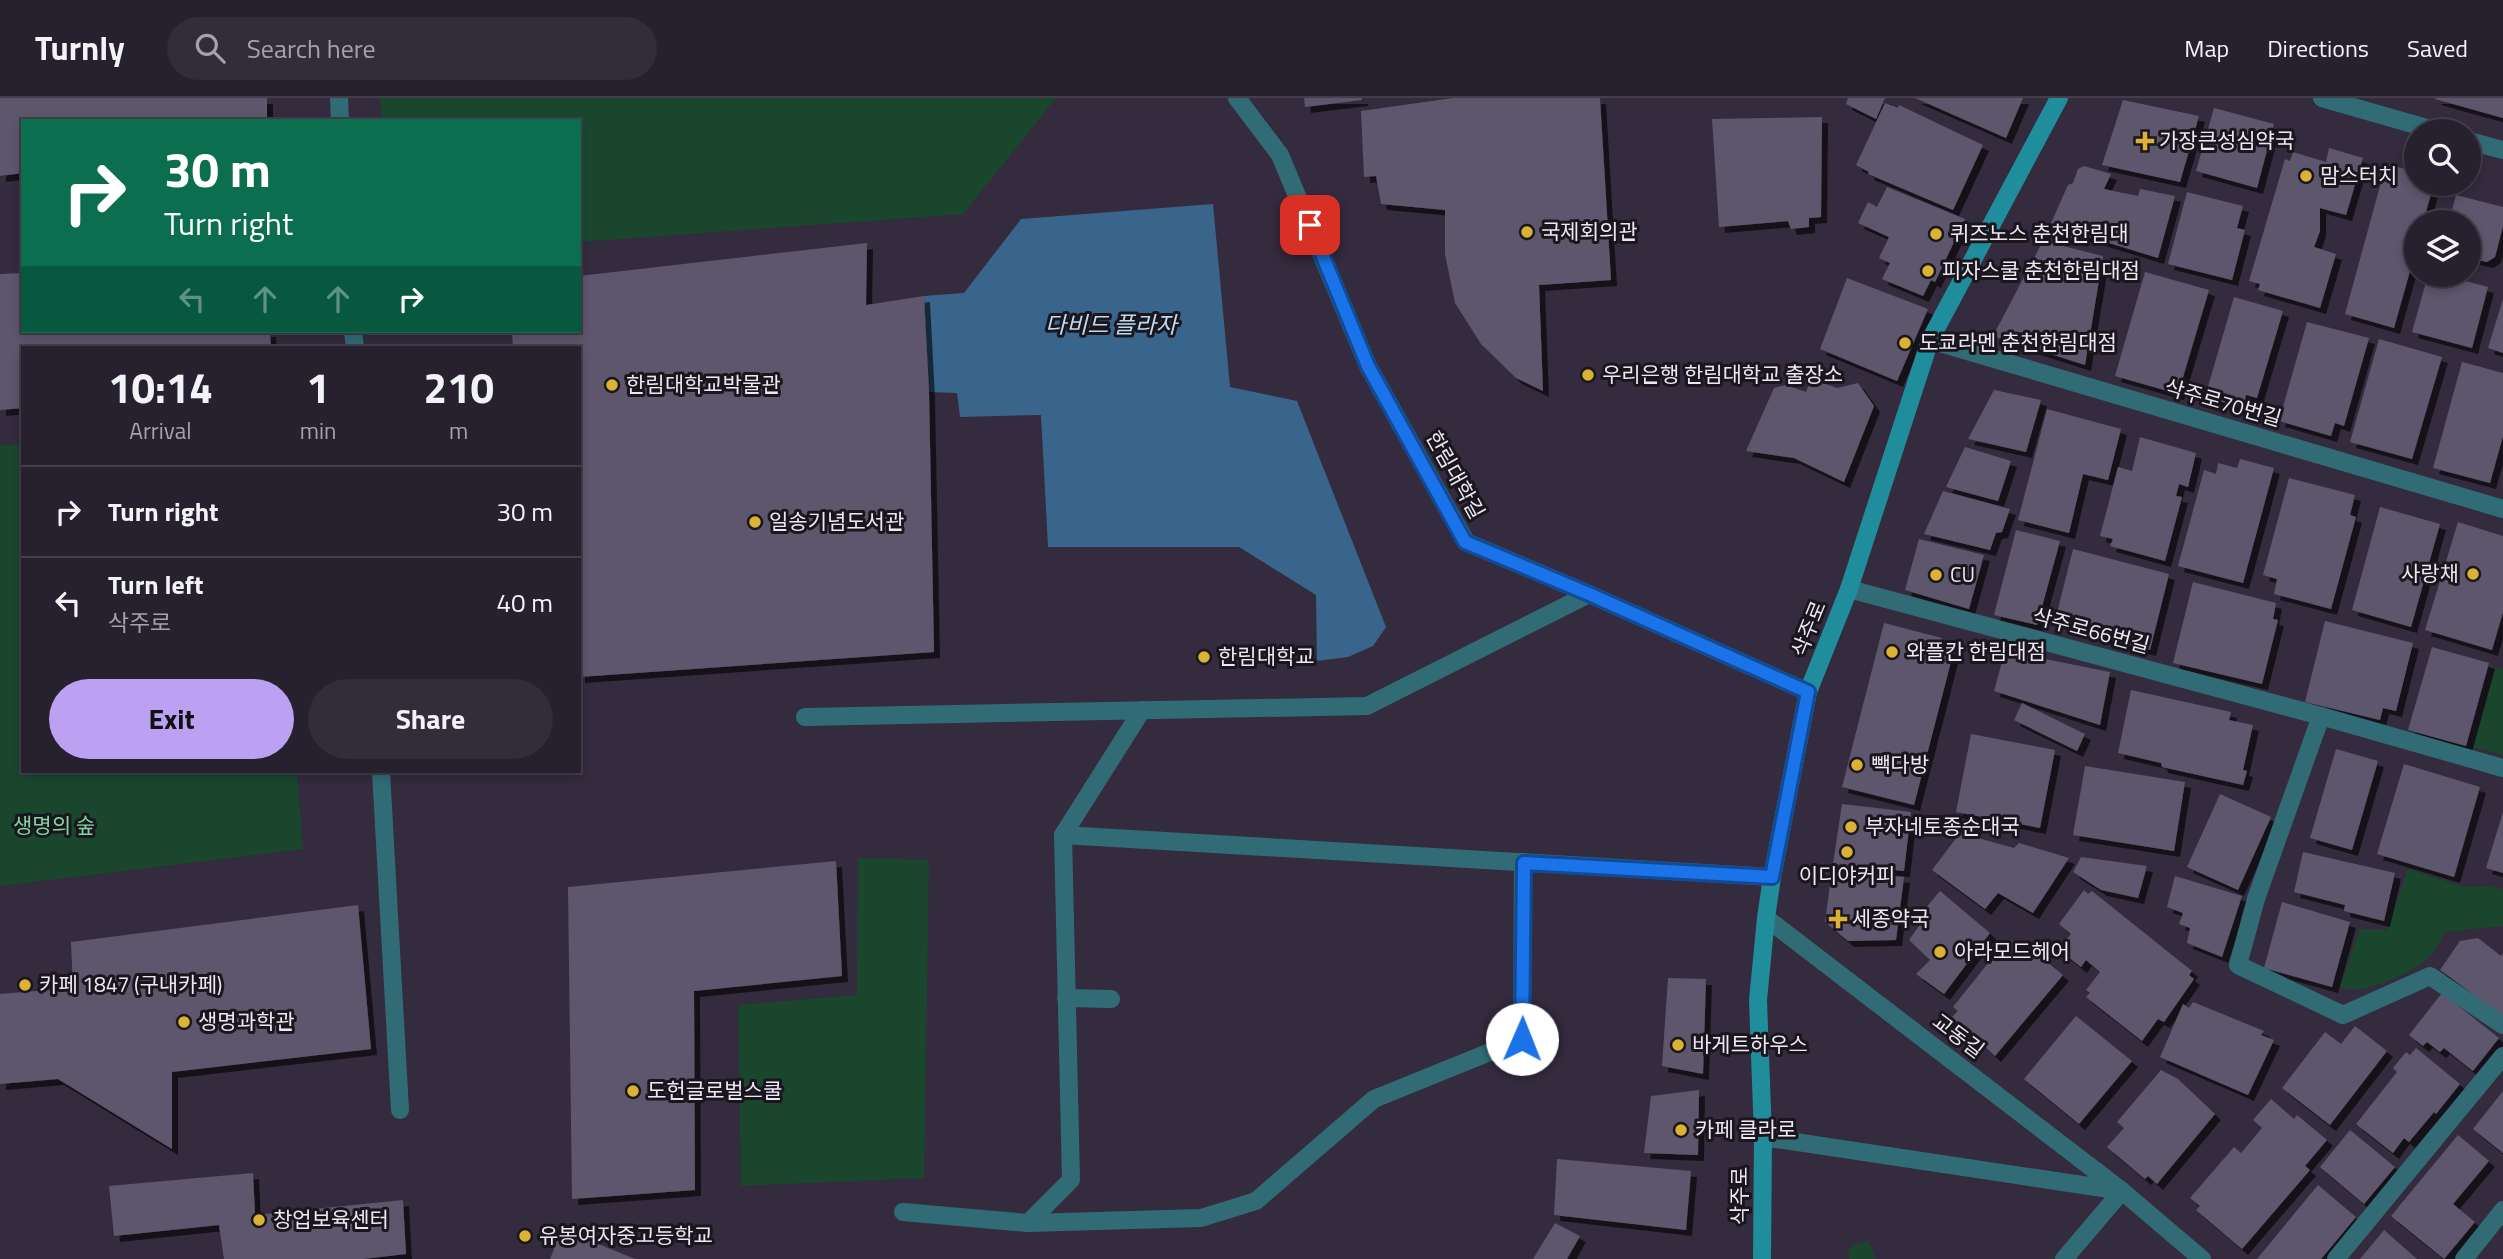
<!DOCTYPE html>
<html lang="en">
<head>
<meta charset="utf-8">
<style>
  body { margin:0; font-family:"Titillium Web","Noto Sans KR",sans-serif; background:#332d3a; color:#f1f3f6; height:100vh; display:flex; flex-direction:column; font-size:26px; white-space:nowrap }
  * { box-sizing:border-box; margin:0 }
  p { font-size:23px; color:#a4a3aa }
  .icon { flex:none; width:38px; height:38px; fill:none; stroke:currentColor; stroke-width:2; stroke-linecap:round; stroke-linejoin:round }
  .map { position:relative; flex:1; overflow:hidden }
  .drawer { position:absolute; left:21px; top:248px; width:560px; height:427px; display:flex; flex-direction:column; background:#27202e; border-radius:0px; box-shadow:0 4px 10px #0003,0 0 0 2px #433e4a }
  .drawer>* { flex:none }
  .hud { position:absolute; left:21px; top:21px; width:560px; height:214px; border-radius:0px; box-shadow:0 4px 10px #0003,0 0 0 2px #433e4a; background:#0b6e4f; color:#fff; overflow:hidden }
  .fabs { position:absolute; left:2404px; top:21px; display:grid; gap:14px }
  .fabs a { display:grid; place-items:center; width:77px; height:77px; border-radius:50%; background:#27202e; box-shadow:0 4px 10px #0003,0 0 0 2px #433e4a; font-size:35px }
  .pin { position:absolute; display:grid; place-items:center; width:60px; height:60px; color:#fff; margin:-30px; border-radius:14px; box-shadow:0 4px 10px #0006 }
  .me { position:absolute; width:77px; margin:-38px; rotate:1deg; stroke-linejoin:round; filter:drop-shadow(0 0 5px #0008) }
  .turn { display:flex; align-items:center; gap:24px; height:147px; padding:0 28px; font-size:32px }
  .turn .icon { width:91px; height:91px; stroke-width:2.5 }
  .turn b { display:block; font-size:49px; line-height:60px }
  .lanes { display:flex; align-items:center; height:66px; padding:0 28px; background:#0003; justify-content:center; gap:35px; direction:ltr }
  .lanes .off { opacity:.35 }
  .eta { display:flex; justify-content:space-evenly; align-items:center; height:119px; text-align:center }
  .eta b { font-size:42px; font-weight:700; line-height:49px }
  .cta { display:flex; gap:14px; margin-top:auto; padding:14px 28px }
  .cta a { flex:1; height:80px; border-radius:42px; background:#bca0f2; color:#111; font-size:28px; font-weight:700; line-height:80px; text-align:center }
  .cta a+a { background:#332d3a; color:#f1f3f6 }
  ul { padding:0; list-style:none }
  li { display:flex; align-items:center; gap:21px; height:91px; padding:0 28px; border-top:2px solid #433e4a }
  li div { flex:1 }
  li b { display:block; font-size:26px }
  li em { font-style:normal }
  header { display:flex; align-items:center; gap:42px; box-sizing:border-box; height:98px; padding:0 35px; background:#27202e; border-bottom:2px solid #433e4a }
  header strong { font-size:33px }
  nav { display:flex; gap:38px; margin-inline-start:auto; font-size:24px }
  .search { width:490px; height:63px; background:#332d3a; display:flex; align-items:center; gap:18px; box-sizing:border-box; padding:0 24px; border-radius:38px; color:#a4a3aa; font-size:26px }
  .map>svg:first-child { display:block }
  .green { fill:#1a462e }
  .water { fill:#39658c }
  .building { fill:#5d576c; filter:url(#shadow) }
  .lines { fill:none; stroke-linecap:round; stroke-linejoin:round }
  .lane { stroke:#316c76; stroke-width:18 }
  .street { stroke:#316c76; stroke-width:18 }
  .secondary { stroke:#208d9d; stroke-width:18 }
  .route-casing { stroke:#114b97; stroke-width:18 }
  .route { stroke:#1a73e8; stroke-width:12 }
  .poi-dot { fill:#dbb233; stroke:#1a161e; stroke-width:2.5 }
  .labels { text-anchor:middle; stroke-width:6; stroke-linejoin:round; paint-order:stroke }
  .poi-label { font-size:21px; fill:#ece7f3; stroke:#1a161e; text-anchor:start }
  .street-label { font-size:21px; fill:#ece7f3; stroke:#1a161e }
  .park-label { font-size:21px; fill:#81d5a3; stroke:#1a161e }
  .water-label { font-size:23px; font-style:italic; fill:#bfd9f2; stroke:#1a161e }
</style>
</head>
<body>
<header>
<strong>Turnly</strong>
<div class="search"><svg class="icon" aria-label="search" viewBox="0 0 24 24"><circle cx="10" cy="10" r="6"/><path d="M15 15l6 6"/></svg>Search here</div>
<nav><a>Map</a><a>Directions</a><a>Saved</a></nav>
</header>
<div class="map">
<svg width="2503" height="1161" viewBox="0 0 2503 1161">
  <defs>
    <filter id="shadow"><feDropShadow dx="6" dy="6" stdDeviation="0" flood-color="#0009"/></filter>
  </defs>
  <rect width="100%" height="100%" fill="#342b3e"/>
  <!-- green -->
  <g class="green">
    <polygon points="380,0 1056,0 963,116 579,144 579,23 382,23"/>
    <polygon points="23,346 23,674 297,674 303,751 0,788 0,348"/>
    <polygon points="2495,569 2503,571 2503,657 2473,649"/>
    <polygon points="858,760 929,762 924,1080 741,1088 738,907 857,897"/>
    <path d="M2408 771 2464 789 2485 788 2503 791V828L2445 834C2440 842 2436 851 2430 858 2416 874 2360 899 2340 889L2360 831 2387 832Z"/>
    <polygon points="1868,1143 1876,1161 1849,1161 1849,1154 1853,1147"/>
  </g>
  <!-- water -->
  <polygon class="water" points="1213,106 1230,289 1297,303 1386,529 1373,548 1348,559 1317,563 1316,497 1239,449 1048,449 1041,317 960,319 957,295 929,294 924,198 964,195 1021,121"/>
  <!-- building -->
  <g class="building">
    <polygon points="0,0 267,0 267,23 23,23 23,75 0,78"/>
    <polygon points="1304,0 1362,0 1362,2 1305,9"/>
    <polygon points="1453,0 1600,0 1611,182 1539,187 1543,293 1516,280 1481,246 1455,205 1445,156 1445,112 1381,106 1376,78 1364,79 1361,13"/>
    <polygon points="1848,0 1885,0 1876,21 1846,6"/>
    <polygon points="1915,0 2023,0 2006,40"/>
    <polygon points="2435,0 2503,0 2503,20 2435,1"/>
    <polygon points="2123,2 2199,18 2180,84 2102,67"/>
    <polygon points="1885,5 1898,10 1899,7 1983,47 1953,112 1868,76 1869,74 1856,67"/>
    <polygon points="2214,10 2274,26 2257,90 2196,73"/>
    <polygon points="1822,19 1821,119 1809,120 1809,129 1791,131 1788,123 1719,129 1712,21"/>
    <polygon points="2329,50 2363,60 2346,117 2320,110 2320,133 2314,149 2336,156 2320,210 2258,192 2260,186 2249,183 2285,61 2290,63 2293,54 2326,64"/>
    <polygon points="2386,66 2417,74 2417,86 2434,86 2423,124 2417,124 2417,148 2394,230 2345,216"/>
    <polygon points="2084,68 2111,76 2104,91 2138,98 2140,91 2175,98 2158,160 2083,137 2081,143 2047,134 2068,87 2073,85 2078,71"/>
    <polygon points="1887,89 1965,121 1935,184 1931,182 1923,198 1882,181 1890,165 1879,160 1889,139 1858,125 1868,104 1877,109"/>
    <polygon points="2187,94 2243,108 2237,130 2245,132 2232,182 2168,166"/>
    <polygon points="2456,97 2503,109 2503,128 2495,159 2487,164 2469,160 2469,124 2449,124"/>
    <polygon points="2043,143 2103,158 2085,267 1993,238"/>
    <polygon points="867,145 866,207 924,198 929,294 934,554 579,579 579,250 513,250 512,233 579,233 579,178"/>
    <polygon points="2145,174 2209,192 2178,296 2115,278"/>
    <polygon points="23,175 23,233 270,233 271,250 23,250 23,310 0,312 0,176"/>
    <polygon points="2428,177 2443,177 2488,189 2472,250 2412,234"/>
    <polygon points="1847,180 1928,211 1897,283 1820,251"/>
    <polygon points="2234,199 2283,213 2257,300 2246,297 2243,310 2205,299"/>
    <polygon points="2503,201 2503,255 2488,250"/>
    <polygon points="2307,224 2369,240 2344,328 2335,325 2331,338 2279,323"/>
    <polygon points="2379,241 2442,259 2412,361 2350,344"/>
    <polygon points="2462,264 2503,275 2503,338 2490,385 2433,370"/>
    <polygon points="1811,281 1837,290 1858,285 1874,308 1844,384 1794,360 1746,353 1774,290 1785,287 1806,294"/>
    <polygon points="1994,292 2041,302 2026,354 1968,341"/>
    <polygon points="2047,311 2121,331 2108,382 2083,376 2069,435 2018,422"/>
    <polygon points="2140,339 2196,355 2188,389 2179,386 2176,398 2182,399 2165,463 2110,448 2113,441 2100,438 2118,369 2132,373"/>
    <polygon points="1965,349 2011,363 1998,403 1946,389"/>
    <polygon points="2240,361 2274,370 2243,485 2178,468 2204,372 2216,376 2218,365 2237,370"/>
    <polygon points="2289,380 2355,397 2350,417 2356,419 2331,511 2274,496 2277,481 2263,477"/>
    <polygon points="1943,393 2010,411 2002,434 1996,435 1990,452 1924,436"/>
    <polygon points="2380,409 2440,426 2411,529 2352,512"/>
    <polygon points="2458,424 2503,438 2503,514 2492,552 2425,532"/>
    <polygon points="2016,432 2060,443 2037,527 1994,517"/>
    <polygon points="1919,441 1984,457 1969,511 1905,492"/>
    <polygon points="2073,451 2169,476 2150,552 2102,540 2104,533 2077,526 2078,521 2057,515"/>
    <polygon points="2193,484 2276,505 2273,521 2278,522 2262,586 2173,565"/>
    <polygon points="2325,523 2413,545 2396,613 2383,610 2380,622 2305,604"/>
    <polygon points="1884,525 1942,540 1939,548 1954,552 1914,707 1842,689"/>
    <polygon points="2432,549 2489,565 2466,648 2408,632"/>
    <polygon points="2005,553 2110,574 2100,627 1994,593"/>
    <polygon points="2131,592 2231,614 2229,622 2253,627 2243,672 2247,673 2243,687 2162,669 2161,665 2118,655"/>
    <polygon points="2022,605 2085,636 2077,653 2014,622"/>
    <polygon points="1971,636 2055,652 2040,730 1956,714"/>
    <polygon points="2336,651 2378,663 2352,752 2310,740"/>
    <polygon points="2404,666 2480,689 2454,779 2377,756"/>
    <polygon points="2085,668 2185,684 2174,753 2073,737"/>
    <polygon points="2220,696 2271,719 2238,792 2187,769"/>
    <polygon points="1842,706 1911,714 1904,773 1833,766"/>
    <polygon points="2503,714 2503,775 2486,770"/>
    <polygon points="1960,735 2014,750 2019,745 2069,760 2033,815 1998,795 1985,811 1932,772"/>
    <polygon points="2303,754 2395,775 2384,823 2344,813 2345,807 2294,794"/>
    <polygon points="2081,759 2147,768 2138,800 2101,792 2073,774"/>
    <polygon points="836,763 842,878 694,893 695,1092 572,1101 568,789"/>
    <polygon points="1832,772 1904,779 1896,842 1848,843 1825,824"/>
    <polygon points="2175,778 2242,798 2222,859 2187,845 2190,830 2179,826 2183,815 2167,809"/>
    <polygon points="2084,792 2088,796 2092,793 2192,873 2189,877 2194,881 2164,924 2158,921 2142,943 2086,899 2090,895 2086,892 2100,874 2086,862 2081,869 2058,851 2071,836 2059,826"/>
    <polygon points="1940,793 1990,835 1944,896 1916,876 1930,862 1909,842 1928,815 1924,812"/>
    <polygon points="2282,804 2350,824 2332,889 2264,870"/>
    <polygon points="358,807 371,951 172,974 172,1051 58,981 0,986 0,896 73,890 71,844"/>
    <polygon points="2478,840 2501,858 2503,855 2503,918 2440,872 2460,843"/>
    <polygon points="2012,842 2024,851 2027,848 2063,877 1995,958 1952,919 1958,913 1953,909 2005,844 2009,847"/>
    <polygon points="1668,880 1706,881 1703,976 1662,968"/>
    <polygon points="2442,895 2499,940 2473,973 2444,950 2440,954 2427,944 2423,948 2409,937"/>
    <polygon points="2193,904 2264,933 2261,937 2274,942 2248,997 2160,959 2183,906 2189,910"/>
    <polygon points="2076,918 2132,963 2079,1026 2024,981"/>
    <polygon points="2355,928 2387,953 2330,1027 2282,990 2325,934 2341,946"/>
    <polygon points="2416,950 2460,986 2436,1016 2434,1014 2409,1044 2404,1040 2393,1055 2356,1026 2397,974 2393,970 2406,954 2410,957"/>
    <polygon points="2161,972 2178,981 2215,1016 2157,1086 2148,1078 2145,1081 2107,1049 2124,1030 2117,1024"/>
    <polygon points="1699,992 1698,1057 1644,1055 1651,998"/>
    <polygon points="2503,993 2503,1055 2473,1031"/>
    <polygon points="2271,1001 2294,1021 2297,1017 2327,1042 2305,1068 2310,1072 2242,1151 2196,1112 2200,1108 2190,1100 2234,1049 2241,1055 2262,1030 2253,1022"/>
    <polygon points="2350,1032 2395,1069 2364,1106 2320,1069"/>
    <polygon points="2458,1037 2489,1063 2453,1106 2475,1124 2444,1161 2391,1118"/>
    <polygon points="1557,1061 1691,1073 1686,1132 1554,1117"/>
    <polygon points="253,1075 255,1117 403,1102 406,1156 363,1161 224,1161 219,1127 114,1138 109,1088"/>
    <polygon points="2318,1087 2356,1119 2321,1161 2257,1161"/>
    <polygon points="1555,1125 1580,1138 1567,1161 1533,1161"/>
    <polygon points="562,1131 635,1161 550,1161"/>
    <polygon points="2384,1132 2417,1161 2360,1161"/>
  </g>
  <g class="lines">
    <!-- lane -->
    <g class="lane">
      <polyline points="1237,0 1280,57 1368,268 1466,444 1589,496 1808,594"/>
      <polyline points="805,619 1367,608 1589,496"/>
      <polyline points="1063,737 1142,612"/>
      <polyline points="2256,801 2238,867 2343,917 2430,878 2503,927"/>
      <polyline points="1066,900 1111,901"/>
      <polyline points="1763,1039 2122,1093"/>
      <polyline points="903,1114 1028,1125 1071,1082 1063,737 1772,779"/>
      <polyline points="1028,1125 1201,1120 1256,1103 1374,1001 1522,941 1523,764"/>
      <polyline points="2064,1161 2122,1093"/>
      <polyline points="2336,1161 2503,958"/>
      <polyline points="2464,1161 2503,1112"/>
    </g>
    <!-- street -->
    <g class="street">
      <polyline points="339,0 340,23"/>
      <polyline points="2322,0 2437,33"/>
      <polyline points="2469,43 2503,52"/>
      <polyline points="353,233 355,250"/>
      <polyline points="1930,242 2503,411"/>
      <polyline points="1849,491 2321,618 2503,670"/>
      <polyline points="381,674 400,1012"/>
      <polyline points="2256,801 2321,618"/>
      <polyline points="1766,820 2122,1093 2202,1161"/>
    </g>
    <!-- secondary -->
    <polyline class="secondary" points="1762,1161 1763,1039 1758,902 1766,820 1772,779 1808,594 1849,491 1930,242 2059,0"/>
  </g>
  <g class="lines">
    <defs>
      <polyline id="route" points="1310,127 1368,268 1465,444 1589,496 1808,594 1772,779 1524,765 1522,941"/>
    </defs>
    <!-- route casing -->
    <use href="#route" class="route-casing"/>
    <!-- route -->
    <use href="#route" class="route"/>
  </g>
  <!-- markers -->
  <g class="poi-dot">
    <path d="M2141.5 32.5h7v7h7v7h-7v7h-7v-7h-7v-7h7z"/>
    <circle cx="2306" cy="78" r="7"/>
    <circle cx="1527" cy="134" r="7"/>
    <circle cx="1936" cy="136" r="7"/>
    <circle cx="1928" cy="173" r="7"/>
    <circle cx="1905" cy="245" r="7"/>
    <circle cx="1588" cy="277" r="7"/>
    <circle cx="612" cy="287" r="7"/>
    <circle cx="755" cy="424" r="7"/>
    <circle cx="2473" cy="476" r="7"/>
    <circle cx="1936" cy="477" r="7"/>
    <circle cx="1892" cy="554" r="7"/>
    <circle cx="1204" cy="559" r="7"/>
    <circle cx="1857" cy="667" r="7"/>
    <circle cx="1851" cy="729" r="7"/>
    <circle cx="1847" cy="754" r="7"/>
    <path d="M1834.5 810.5h7v7h7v7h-7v7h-7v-7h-7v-7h7z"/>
    <circle cx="1940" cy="854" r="7"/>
    <circle cx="25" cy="887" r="7"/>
    <circle cx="184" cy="924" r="7"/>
    <circle cx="1678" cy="947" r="7"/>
    <circle cx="633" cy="993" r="7"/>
    <circle cx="1681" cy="1032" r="7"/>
    <circle cx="259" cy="1122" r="7"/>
    <circle cx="525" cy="1138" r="7"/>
  </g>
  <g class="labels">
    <!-- poi labels -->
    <g class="poi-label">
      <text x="2159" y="50">가장큰성심약국</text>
      <text x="2320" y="85">맘스터치</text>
      <text x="1541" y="141">국제회의관</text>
      <text x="1950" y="143">퀴즈노스 춘천한림대</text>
      <text x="1942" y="180">피자스쿨 춘천한림대점</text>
      <text x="1919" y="252">도쿄라멘 춘천한림대점</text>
      <text x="1602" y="284">우리은행 한림대학교 출장소</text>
      <text x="626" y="294">한림대학교박물관</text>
      <text x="769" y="431">일송기념도서관</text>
      <text x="2459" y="483" text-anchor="end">사랑채</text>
      <text x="1950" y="484">CU</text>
      <text x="1906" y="561">와플칸 한림대점</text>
      <text x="1218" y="566">한림대학교</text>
      <text x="1871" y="674">빽다방</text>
      <text x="1865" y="736">부자네토종순대국</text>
      <text x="1847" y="785" text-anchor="middle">이디야커피</text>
      <text x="1852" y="828">세종약국</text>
      <text x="1954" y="861">아라모드헤어</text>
      <text x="39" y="894">카페 1847 (구내카페)</text>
      <text x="198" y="931">생명과학관</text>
      <text x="1692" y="954">바게트하우스</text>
      <text x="647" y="1000">도헌글로벌스쿨</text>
      <text x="1695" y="1039">카페 클라로</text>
      <text x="273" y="1129">창업보육센터</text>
      <text x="539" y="1145">유봉여자중고등학교</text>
    </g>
    <!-- street labels -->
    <g class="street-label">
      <text transform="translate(2223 305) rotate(16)" y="7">삭주로70번길</text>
      <text transform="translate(1455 377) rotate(61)" y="7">한림대학길</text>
      <text transform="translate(1809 531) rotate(-68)" y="7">삭주로</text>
      <text transform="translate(2091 533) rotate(15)" y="7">삭주로66번길</text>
      <text transform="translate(1958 938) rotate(37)" y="7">교동길</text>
      <text transform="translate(1740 1098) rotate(-90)" y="7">삭주로</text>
    </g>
    <!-- park labels -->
    <g class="park-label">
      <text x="54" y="735">생명의 숲</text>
    </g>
    <!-- water labels -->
    <g class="water-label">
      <text x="1111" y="235">다비드 플라자</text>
    </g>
  </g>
</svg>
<div class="fabs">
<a><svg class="icon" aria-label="search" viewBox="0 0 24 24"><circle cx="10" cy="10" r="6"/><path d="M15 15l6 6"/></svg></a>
<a><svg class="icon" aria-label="layers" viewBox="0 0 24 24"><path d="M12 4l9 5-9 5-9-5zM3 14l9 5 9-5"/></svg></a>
</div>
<div class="pin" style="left:1310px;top:127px;background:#d93025"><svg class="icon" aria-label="arrive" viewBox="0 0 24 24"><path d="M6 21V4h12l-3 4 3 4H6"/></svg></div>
<svg class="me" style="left:1522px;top:941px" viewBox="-20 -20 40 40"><circle r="19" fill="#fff"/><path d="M0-13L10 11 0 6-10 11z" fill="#1a73e8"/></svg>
<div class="hud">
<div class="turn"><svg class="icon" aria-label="right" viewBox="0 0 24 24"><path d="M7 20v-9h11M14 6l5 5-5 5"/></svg><div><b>30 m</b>Turn right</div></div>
<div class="lanes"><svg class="icon off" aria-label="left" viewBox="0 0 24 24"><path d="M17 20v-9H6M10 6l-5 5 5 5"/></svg><svg class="icon off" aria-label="ahead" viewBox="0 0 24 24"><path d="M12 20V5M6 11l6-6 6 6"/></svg><svg class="icon off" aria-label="ahead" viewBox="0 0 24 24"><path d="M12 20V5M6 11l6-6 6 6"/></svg><svg class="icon" aria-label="right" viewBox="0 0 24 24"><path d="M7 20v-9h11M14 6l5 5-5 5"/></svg></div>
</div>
<section class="drawer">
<div class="eta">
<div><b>10:14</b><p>Arrival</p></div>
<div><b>1</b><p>min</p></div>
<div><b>210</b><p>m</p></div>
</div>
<ul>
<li><svg class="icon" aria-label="right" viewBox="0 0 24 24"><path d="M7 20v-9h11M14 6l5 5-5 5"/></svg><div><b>Turn right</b></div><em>30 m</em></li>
<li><svg class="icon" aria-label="left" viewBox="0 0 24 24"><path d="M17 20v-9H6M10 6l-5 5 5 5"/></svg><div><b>Turn left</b><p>삭주로</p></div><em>40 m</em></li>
</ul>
<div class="cta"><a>Exit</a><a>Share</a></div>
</section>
</div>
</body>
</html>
